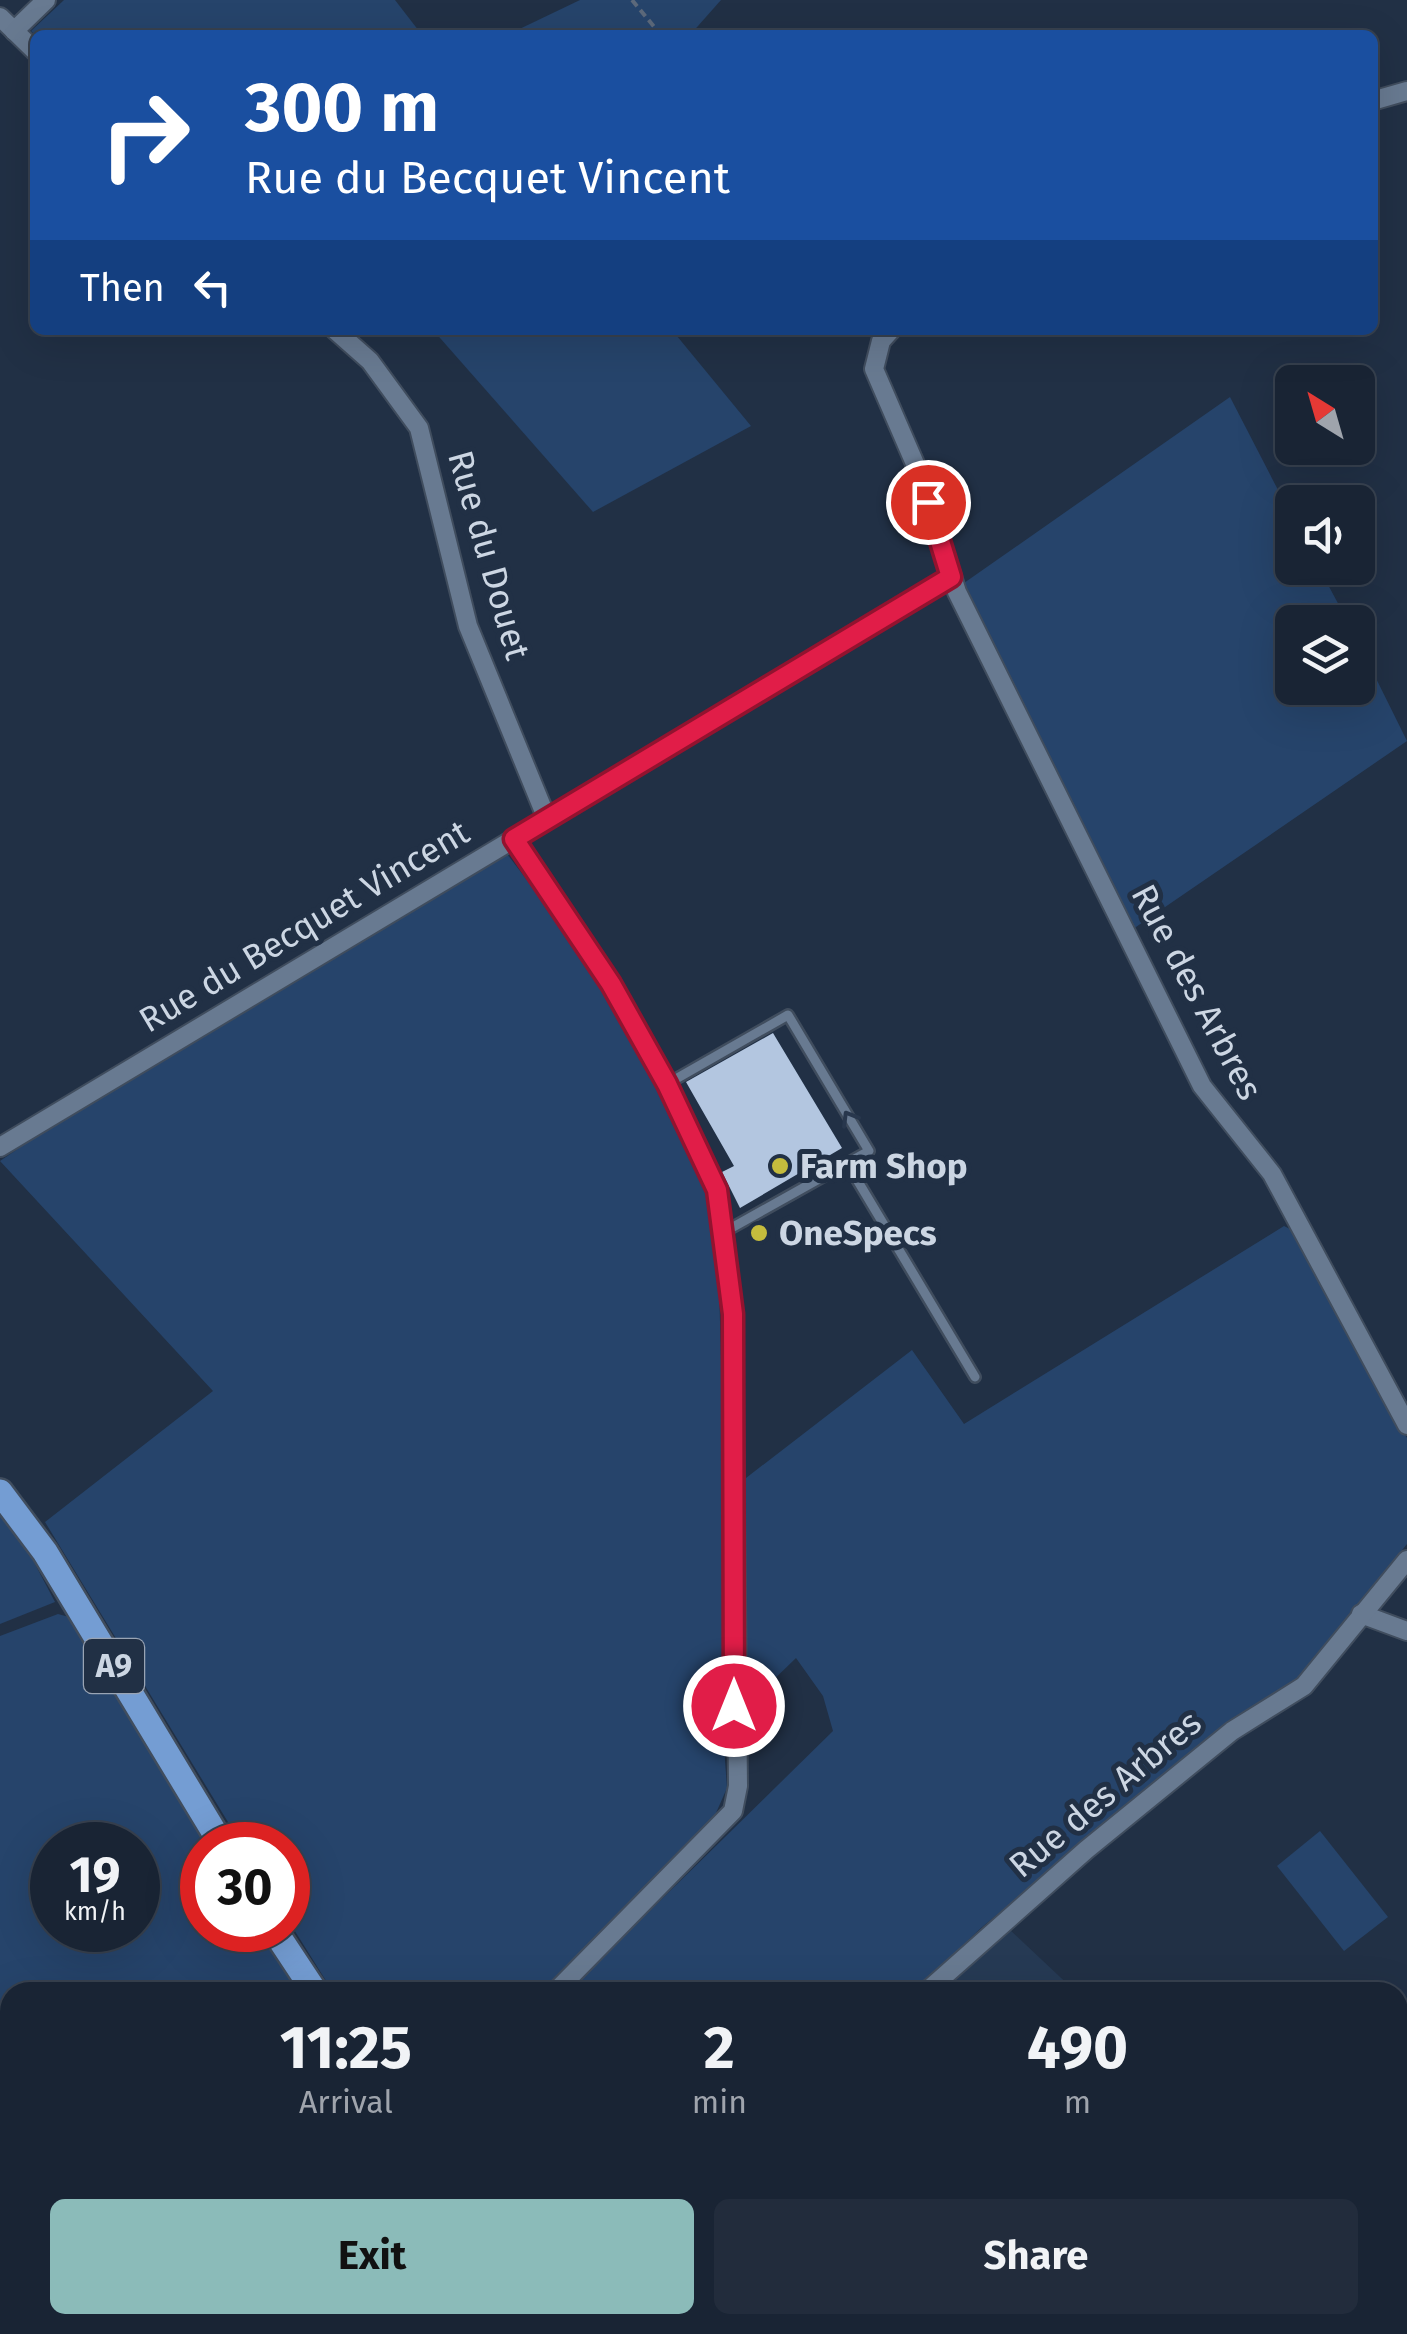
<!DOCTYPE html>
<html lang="en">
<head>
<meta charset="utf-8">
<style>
  body { margin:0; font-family:"Fira Sans",sans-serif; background:#222c3c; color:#f1f3f6; height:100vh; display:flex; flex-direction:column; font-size:38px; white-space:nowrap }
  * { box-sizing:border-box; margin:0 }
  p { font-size:32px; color:#9fa4ac }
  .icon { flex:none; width:55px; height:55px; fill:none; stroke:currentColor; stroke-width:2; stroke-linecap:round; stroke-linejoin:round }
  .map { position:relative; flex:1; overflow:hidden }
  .sheet { position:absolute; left:0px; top:1982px; width:1408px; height:352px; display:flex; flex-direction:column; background:#192434; border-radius:30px 30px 0 0; box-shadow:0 10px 40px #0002,0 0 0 2px #37414f }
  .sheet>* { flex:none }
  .banner { position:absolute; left:30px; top:30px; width:1348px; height:305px; border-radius:15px; box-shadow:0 10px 40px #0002,0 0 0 2px #37414f; background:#1a4fa0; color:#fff; overflow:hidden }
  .needle { width:65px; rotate:323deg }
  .controls { position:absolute; left:1275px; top:365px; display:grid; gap:20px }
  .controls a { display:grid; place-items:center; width:100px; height:100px; border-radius:15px; background:#192434; box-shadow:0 10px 40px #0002,0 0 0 2px #37414f; font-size:50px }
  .speed { position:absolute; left:30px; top:1822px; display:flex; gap:20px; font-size:50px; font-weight:700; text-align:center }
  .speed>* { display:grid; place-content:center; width:130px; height:130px; border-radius:50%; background:#192434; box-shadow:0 10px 40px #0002,0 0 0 2px #37414f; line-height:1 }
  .speed small { font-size:25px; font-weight:400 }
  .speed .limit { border:15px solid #d22; background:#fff; color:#111 }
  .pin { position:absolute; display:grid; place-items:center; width:85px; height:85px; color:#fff; margin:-42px; border:5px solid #fff; border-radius:50%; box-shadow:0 2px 10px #0007 }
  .me { position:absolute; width:110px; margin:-55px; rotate:0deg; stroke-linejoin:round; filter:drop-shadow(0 0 8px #0008) }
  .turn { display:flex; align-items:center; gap:35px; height:210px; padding:0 50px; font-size:45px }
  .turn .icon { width:130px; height:130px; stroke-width:2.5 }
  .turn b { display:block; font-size:70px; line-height:85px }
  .then { display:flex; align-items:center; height:95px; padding:0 50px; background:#0003; gap:20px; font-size:38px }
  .eta { display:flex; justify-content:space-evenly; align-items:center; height:170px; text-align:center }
  .eta b { font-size:60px; font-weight:700; line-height:70px }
  .cta { display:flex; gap:20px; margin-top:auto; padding:20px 50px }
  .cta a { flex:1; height:115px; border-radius:15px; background:#8bbbb9; color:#111; font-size:40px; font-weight:700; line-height:115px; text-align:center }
  .cta a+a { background:#222c3c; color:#f1f3f6 }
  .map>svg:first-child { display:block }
  .built { fill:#263a54 }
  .green { fill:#26446b; fill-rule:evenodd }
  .building { fill:#b3c6e0 }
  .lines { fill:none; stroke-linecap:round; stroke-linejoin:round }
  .lane-casing { stroke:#404d5e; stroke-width:14 }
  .street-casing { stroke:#404d5e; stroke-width:22 }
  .primary-casing { stroke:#404d5e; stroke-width:30 }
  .path { stroke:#5c697b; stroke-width:4; stroke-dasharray:8 5; stroke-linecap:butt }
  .lane { stroke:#687a91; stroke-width:9 }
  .street { stroke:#687a91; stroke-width:18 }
  .primary { stroke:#749dd3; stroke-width:25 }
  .oneway { stroke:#28374d }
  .route-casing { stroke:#92132f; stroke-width:25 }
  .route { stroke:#e11d48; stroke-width:18 }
  .poi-dot { fill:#c5bc3d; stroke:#213045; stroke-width:4 }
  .labels { text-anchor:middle; stroke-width:10; stroke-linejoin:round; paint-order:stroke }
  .shield { fill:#213045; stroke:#99a4b4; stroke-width:2.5 }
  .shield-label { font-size:32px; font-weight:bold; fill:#ccd6e3 }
  .street-label { font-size:35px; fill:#ccd6e3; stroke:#213045 }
  .poi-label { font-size:35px; font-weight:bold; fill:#ccd6e3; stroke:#213045; text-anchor:start }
</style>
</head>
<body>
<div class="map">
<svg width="1407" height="2334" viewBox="0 0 1407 2334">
  <rect width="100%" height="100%" fill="#213045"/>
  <!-- built -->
  <g class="built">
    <polygon points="1008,1928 1076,1992 938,1992"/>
    <polygon points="1398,2285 1407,2294 1407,2334 1285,2334 1291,2325 1398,2325"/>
    <polygon points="966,2325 1266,2325 1259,2334 974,2334"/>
  </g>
  <!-- green -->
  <g class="green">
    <polygon points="64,0 395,0 422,35 35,35 31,31"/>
    <polygon points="580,0 721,0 690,35 507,35"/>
    <polygon points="433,330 672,330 751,426 593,512"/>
    <polygon points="1230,397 1292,517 1292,568 1319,568 1348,622 1292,622 1292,688 1358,688 1358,642 1407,741 1133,929 964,583"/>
    <path d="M507 854C584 954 663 1062 703 1184 709 1204 711 1224 718 1244L728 1632 722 1717 727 1788 712 1822 544 1992H333L288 1920V1845H242L45 1522 213 1391 0 1161 69 1114Z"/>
    <polygon points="1284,1226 1294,1231 1407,1438 1407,1544 1299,1679 1231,1721 981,1928 914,1992 567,1992 833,1731 823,1696 796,1658 762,1691 742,1699 746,1478 912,1350 964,1424"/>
    <polygon points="0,1510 16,1528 55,1602 0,1624"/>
    <path d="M58 1614 69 1617 207 1845H202V1930H259L298 1992H10V2290L0 2286V1636ZM52 1845H138V1930H52Z"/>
    <polygon points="1320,1831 1388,1917 1344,1951 1277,1866"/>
    <polygon points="88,2325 273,2325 267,2334 101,2334"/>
    <polygon points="448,2325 687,2325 696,2334 442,2334"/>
    <polygon points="725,2325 906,2325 897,2334 734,2334"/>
  </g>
  <!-- building -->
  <polygon class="building" points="773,1033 842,1148 740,1208 722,1172 734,1166 686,1082"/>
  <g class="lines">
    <defs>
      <g id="lane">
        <polyline points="667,1084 788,1015 869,1151 726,1231"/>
        <polyline points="847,1163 975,1377"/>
        <polyline points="912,2334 922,2325"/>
      </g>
      <g id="street">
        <polyline points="0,17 35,51"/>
        <polyline points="14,31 46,0"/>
        <polyline points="1372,101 1407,91"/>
        <polyline points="335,330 370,361 419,428 468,626 547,819"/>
        <polyline points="891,330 881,341 874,369 919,473 957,592 1202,1086 1272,1174 1407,1425"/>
        <polyline points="514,839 611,984 667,1084 717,1190 733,1314 738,1786 733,1811 555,1992"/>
        <polyline points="0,1147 951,577"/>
        <polyline points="1361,1614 1407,1631"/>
        <polyline points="926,1992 1086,1850 1232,1731 1304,1686 1407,1560"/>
        <polyline points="1398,2276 1407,2285"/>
        <polyline points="363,2325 365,2334"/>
        <polyline points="1271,2334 1278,2325"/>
      </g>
      <g id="primary">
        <polyline points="0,1492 45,1552 222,1845"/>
        <polyline points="274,1930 315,1992"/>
        <polyline points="706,2325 717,2334"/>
      </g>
    </defs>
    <!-- lane casing -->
    <use href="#lane" class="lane-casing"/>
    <!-- street casing -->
    <use href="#street" class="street-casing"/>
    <!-- primary casing -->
    <use href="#primary" class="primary-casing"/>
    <!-- path -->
    <polyline class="path" points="632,0 661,35"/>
    <!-- lane -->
    <use href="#lane" class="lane"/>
    <!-- street -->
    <use href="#street" class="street"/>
    <!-- primary -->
    <use href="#primary" class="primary"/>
  </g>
  <!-- one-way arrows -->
  <defs><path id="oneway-chevron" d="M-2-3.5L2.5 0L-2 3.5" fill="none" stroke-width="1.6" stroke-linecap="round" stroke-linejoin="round" transform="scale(2.5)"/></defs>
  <use class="oneway" href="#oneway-chevron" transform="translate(849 1118) rotate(-121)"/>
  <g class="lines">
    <defs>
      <polyline id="route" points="734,1706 733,1314 717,1190 667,1084 611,984 514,839 951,577 928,502"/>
    </defs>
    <!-- route casing -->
    <use href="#route" class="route-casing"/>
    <!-- route -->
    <use href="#route" class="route"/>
  </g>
  <!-- markers -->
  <g class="poi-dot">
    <circle cx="780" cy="1166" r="10"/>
    <circle cx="759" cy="1233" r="10"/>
  </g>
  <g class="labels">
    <!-- shield labels -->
    <rect class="shield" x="84" y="1639" width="60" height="54" rx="8"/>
    <g class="shield-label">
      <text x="114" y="1677">A9</text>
    </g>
    <!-- street labels -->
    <g class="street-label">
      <text transform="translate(489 555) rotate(74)" y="12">Rue du Douet</text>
      <text transform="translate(304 926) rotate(-31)" y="12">Rue du Becquet Vincent</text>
      <text transform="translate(1197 992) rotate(62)" y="12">Rue des Arbres</text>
      <text transform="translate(1105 1794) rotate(-40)" y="12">Rue des Arbres</text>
    </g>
    <!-- poi labels -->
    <g class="poi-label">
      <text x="800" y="1178">Farm Shop</text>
      <text x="779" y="1245">OneSpecs</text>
    </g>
  </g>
</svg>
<div class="controls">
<a><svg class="needle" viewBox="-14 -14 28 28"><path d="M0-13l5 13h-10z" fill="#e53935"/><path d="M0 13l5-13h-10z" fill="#9fa4ac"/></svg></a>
<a><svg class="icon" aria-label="sound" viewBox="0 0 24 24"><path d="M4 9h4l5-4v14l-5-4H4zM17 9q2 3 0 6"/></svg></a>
<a><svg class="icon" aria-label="layers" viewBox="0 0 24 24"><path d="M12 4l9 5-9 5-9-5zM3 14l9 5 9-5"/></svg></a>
</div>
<div class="speed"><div>19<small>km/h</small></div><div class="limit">30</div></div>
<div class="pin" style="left:928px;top:502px;background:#d93025"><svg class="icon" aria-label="arrive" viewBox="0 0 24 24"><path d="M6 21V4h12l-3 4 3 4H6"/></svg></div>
<svg class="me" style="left:734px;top:1706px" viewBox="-20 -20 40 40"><circle r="17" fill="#e11d48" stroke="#fff" stroke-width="3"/><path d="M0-11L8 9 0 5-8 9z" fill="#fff"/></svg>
<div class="banner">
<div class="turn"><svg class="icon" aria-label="right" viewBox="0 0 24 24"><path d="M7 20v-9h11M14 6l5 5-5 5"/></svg><div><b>300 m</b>Rue du Becquet Vincent</div></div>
<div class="then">Then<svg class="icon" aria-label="left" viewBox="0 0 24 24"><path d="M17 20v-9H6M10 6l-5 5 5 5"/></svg></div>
</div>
<section class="sheet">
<div class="eta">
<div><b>11:25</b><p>Arrival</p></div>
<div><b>2</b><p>min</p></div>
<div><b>490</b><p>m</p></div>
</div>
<div class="cta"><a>Exit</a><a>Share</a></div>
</section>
</div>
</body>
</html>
